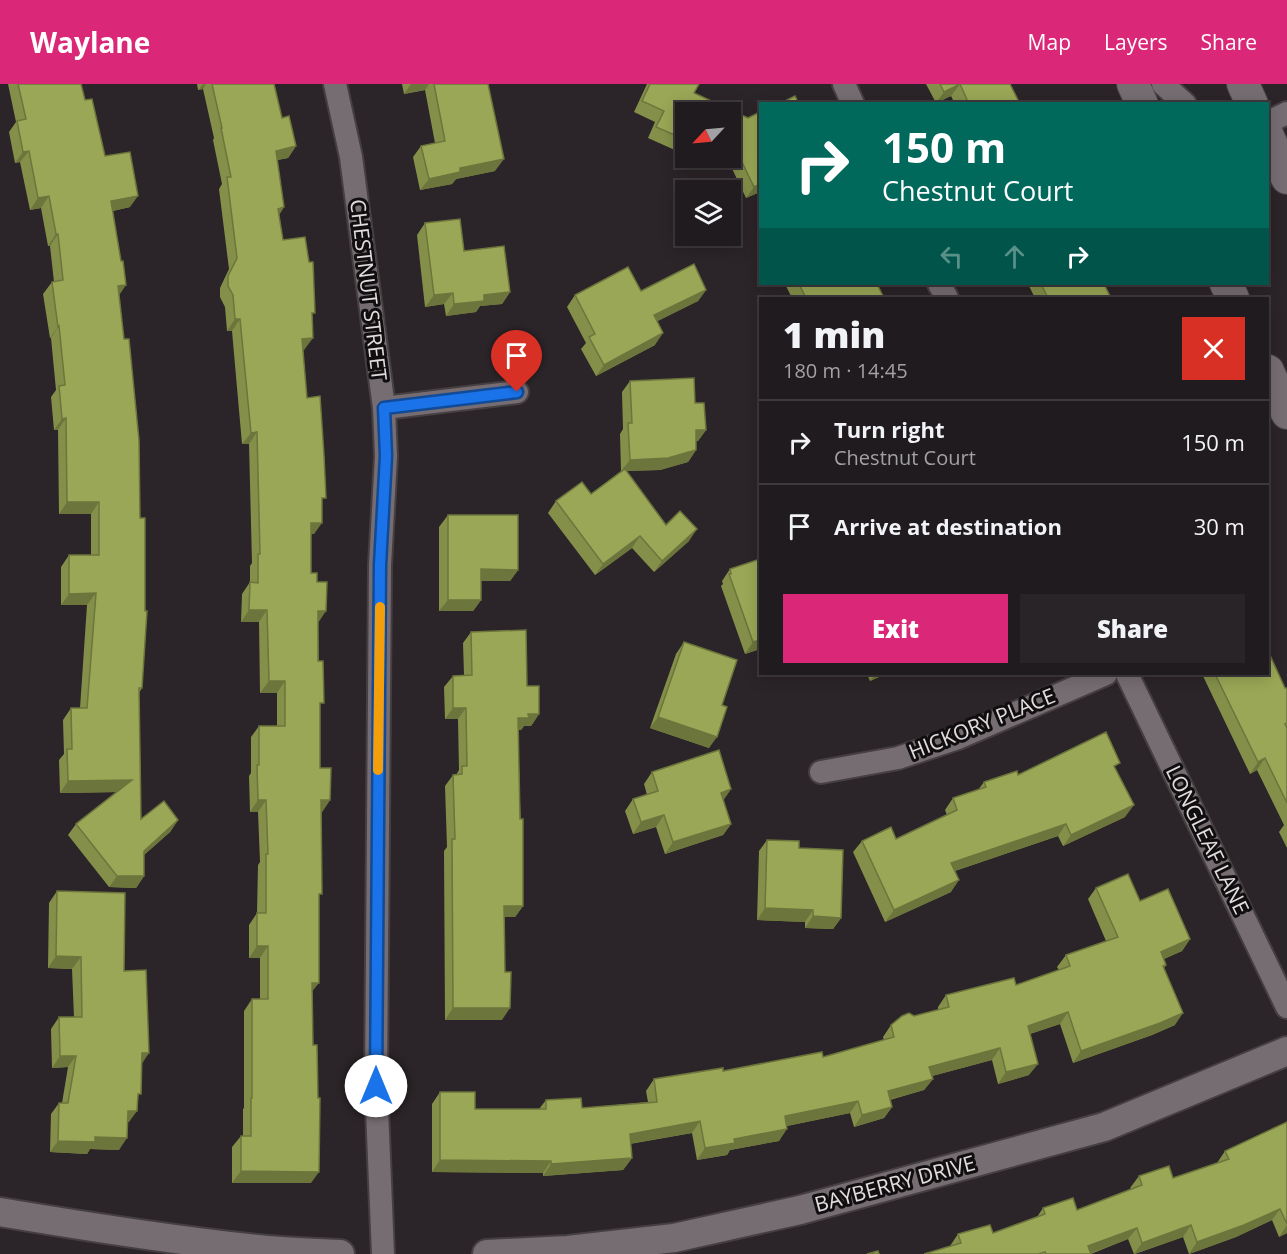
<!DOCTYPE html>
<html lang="en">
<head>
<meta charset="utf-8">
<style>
  body { margin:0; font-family:"Open Sans",sans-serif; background:#282427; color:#f1f3f6; height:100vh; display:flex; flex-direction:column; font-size:22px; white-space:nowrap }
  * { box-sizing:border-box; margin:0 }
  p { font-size:20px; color:#a2a1a4 }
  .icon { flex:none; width:33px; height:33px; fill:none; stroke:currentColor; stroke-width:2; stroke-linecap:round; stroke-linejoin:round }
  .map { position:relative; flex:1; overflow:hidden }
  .details { position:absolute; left:759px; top:213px; width:510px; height:378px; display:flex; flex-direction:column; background:#201b1e; border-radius:0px; box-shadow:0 3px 15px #0003,0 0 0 2px #3d393c }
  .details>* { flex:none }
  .hud { position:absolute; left:759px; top:18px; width:510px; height:183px; border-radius:0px; box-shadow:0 3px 15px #0003,0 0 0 2px #3d393c; background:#00695c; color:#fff; overflow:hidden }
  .needle { width:39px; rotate:244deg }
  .buttons { position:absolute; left:675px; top:18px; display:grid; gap:12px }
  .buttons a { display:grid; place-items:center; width:66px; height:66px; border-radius:0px; background:#201b1e; box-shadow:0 3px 15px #0003,0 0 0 2px #3d393c; font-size:30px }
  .pin { position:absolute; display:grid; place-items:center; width:51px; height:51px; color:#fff; margin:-62px -26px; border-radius:50% 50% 50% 0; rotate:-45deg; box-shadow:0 0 6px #0007 }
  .pin .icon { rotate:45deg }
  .me { position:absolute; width:66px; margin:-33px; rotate:0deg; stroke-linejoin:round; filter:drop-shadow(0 0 4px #0008) }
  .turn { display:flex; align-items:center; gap:21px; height:126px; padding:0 24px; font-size:27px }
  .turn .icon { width:78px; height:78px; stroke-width:2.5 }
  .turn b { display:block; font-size:42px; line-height:51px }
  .lanes { display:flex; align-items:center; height:57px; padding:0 24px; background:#0003; justify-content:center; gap:30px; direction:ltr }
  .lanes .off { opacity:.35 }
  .round { display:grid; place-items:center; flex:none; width:63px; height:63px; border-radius:0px; background:#282427 }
  .overview { display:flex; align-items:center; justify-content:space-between; height:102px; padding:0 24px }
  h1 { font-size:36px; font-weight:800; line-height:45px }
  .cta { display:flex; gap:12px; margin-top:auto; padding:12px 24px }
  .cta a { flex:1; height:69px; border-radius:0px; background:#db2777; color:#fff; font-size:24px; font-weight:800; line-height:69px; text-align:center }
  .cta a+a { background:#282427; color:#f1f3f6 }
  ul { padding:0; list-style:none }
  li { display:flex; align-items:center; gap:18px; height:84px; padding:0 24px; border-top:2px solid #3d393c }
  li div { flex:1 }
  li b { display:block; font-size:22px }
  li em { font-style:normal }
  header { display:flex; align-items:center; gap:36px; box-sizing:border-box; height:84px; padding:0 30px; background:#db2777; color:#fff }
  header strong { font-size:28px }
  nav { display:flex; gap:33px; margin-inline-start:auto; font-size:21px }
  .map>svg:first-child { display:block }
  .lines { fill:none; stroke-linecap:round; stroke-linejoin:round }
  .minor-casing { stroke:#453f42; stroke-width:26 }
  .tertiary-casing { stroke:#453f42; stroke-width:32 }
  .secondary-casing { stroke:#453f42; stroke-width:34 }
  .minor { stroke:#766d72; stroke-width:22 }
  .tertiary { stroke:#766d72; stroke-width:28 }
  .secondary { stroke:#766d72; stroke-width:32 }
  .wall { fill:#84904a }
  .shaded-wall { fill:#6c753c }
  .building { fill:#9aa756; stroke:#6c753c; stroke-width:1.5 }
  .route-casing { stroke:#114b97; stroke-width:15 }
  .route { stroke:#1a73e8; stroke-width:10 }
  .slow { stroke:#f59e0b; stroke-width:10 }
  .labels { text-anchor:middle; stroke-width:6; stroke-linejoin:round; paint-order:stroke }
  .street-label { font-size:21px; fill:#e1dcde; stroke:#110e10 }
</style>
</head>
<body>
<header>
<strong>Waylane</strong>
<nav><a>Map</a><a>Layers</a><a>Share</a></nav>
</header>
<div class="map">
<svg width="1287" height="1170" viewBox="0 0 1287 1170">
  <rect width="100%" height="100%" fill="#2b2428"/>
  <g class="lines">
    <defs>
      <g id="minor">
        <polyline points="335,0 351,73 384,324 386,372 380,481 376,1002 383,1170"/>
        <polyline points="844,0 853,20"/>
        <polyline points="1163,0 1185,20"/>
        <polyline points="1268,38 1287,29"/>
        <polyline points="939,200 947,214"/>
        <polyline points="384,324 517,308"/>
        <polyline points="1127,590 1287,923"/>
        <polyline points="821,688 898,674 958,654 1106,590"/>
      </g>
      <g id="tertiary">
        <path d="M0 1128C89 1143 178 1157 267 1166 292 1168 316 1169 340 1170"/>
        <polyline points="487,1170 568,1166 674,1154 800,1126 1104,1043 1287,967"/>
      </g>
      <g id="secondary">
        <polyline points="1133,0 1142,20"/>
        <polyline points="1243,0 1252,20"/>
        <polyline points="1268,52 1287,94"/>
        <polyline points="1226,200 1233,214"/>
        <polyline points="1268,287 1287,329"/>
      </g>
    </defs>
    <!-- minor casing -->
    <use href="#minor" class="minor-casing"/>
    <!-- tertiary casing -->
    <use href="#tertiary" class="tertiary-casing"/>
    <!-- secondary casing -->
    <use href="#secondary" class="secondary-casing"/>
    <!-- minor -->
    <use href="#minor" class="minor"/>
    <!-- tertiary -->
    <use href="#tertiary" class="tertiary"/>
    <!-- secondary -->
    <use href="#secondary" class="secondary"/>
  </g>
  <!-- wall -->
  <g class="wall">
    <polygon points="8,0 81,0 85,16 105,72 130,123 113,127 119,211 142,604 139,609 141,735 178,736 170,748 144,771 144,792 136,804 109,803 68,751 76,740 117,708 60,709 59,676 64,670 63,636 71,624 80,624 87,521 61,521 61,483 69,471 91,471 91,430 59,430 58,346 54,346 51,313 56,306 51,254 50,254 43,210 52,198 54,198 50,162 48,162 41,124 30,126 20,78 15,79 9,48 16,38"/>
    <polygon points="197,0 274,0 282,34 296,62 288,74 277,76 284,123 279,131 283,156 312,234 304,266 303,266 307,314 322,420 314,450 311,450 311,489 317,498 320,624 320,684 330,716 322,728 321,728 319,815 312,908 311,1099 232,1099 232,1063 241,1052 243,1052 243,1025 244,1024 244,927 252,915 260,915 260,874 249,874 249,841 257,829 258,781 260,778 258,728 250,728 249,692 251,689 251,653 259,642 277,642 277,609 260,609 259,538 241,538 242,510 250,498 250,482 252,479 249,360 242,360 232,247 227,247 225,223 220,213 220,204 229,185 219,105 222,100 213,56 214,54 203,5 198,6"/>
    <polygon points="402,0 488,0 495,87 456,95 452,100 420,106 413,73 421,62 435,59 425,6 404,10"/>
    <polygon points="647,0 699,0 694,9 748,34 760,28 760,108 746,114 727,74 730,74 730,28 686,28 686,71 648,54 655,38 634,28"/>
    <polygon points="926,0 1010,0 1020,20 955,20 951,12 936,19"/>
    <polygon points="425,139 464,167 510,208 502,220 480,222 476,228 446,232 444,220 425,223 417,151"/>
    <polygon points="785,200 877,200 884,214 792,214"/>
    <polygon points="1028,200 1104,200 1111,214 1035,214"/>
    <polygon points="706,206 698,217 657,237 655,261 596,292 581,265 586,259 567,223 575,211 641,207"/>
    <polygon points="630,297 706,346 698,357 696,357 696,366 688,378 660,386 626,387 666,441 689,457 654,488 632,464 595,491 548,429 556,417 591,410 621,387 620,350 623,345 622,308"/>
    <polygon points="448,431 518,486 510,497 481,497 481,516 473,527 439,527 439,443"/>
    <polygon points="730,485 760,565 745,570 721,502 723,500 722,497"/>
    <polygon points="471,548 527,602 539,630 531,642 524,642 521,646 518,646 523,822 515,833 504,833 502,936 445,936 444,767 447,763 445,702 453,691 456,691 459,686 458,635 445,635 444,603 453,592 464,591 463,559"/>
    <polygon points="684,558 722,621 709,664 650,644 676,570"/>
    <polygon points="867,590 886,590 870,597"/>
    <polygon points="1202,590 1268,590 1285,604 1287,604 1287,764 1279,748 1284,741 1257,686 1250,690"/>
    <polygon points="1116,685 1125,733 1063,762 1058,752 955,787 951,808 885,838 853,768 862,757 896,755 947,731 945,726 953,714 978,706 984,698 1018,691"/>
    <polygon points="652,688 731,705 723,716 731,740 723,751 665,770 656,743 633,750 625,727 633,715 647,711 644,700"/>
    <polygon points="767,756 799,764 841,834 833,845 805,844 805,838 757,836 759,767"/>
    <polygon points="1096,804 1140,817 1190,855 1182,867 1164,875 1166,881 1164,884 1175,941 1152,951 1073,979 1060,940 1030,950 1029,991 998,1000 992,976 932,992 933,995 924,1006 890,1016 892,1023 884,1034 854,1043 850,1029 787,1042 779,1057 730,1066 727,1071 697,1076 692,1049 630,1060 632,1074 623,1086 543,1092 543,1089 432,1088 432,1020 440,1008 475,1025 539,1025 546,1016 582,1024 648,1018 646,1007 654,995 723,987 823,973 884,956 883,953 891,941 914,932 938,926 938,923 946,911 1016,901 1059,886 1057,883 1066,871 1106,857 1088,815"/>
    <polygon points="57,807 124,887 142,980 138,1015 129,1038 127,1038 119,1066 90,1065 87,1070 50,1068 51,1030 59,1019 62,1019 68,983 52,984 51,945 59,933 74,933 72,885 48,884 49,819"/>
    <polygon points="1287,1038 1287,1149 1279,1153 1272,1136 1236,1153 1189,1170 1183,1153 1135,1170 1134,1170 1128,1155 1091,1170 924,1170 950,1162 958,1150 993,1149 1037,1133 1043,1124 1077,1126 1131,1105 1130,1104 1139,1092 1173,1094 1217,1079 1225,1067"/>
  </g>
  <!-- shaded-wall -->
  <g class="shaded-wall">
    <polygon points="203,0 206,0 203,5 198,6"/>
    <polygon points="411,0 429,0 425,6 404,10"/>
    <polygon points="960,0 951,12 936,19 944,8"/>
    <polygon points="296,62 288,74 268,78 276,67"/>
    <polygon points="29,67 20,78 15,79 23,68"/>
    <polygon points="504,75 495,87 456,95 452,100 420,106 429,95 460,84"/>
    <polygon points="760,100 760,108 746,114 754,103"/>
    <polygon points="49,112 41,124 30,126 38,114"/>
    <polygon points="138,112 130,123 103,129 111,117"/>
    <polygon points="284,123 276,135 278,125"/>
    <polygon points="56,150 58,150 50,162 48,162"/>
    <polygon points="126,201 118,213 118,202"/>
    <polygon points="706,206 698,217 646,243 654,231"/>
    <polygon points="510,208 502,220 480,222 476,228 446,232 454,220 484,211"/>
    <polygon points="453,209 444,220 425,223 434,211"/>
    <polygon points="235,235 240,235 232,247 227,247"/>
    <polygon points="59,242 51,254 50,254 58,243"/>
    <polygon points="663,249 655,261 596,292 604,281"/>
    <polygon points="313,254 304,266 294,267 302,255"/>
    <polygon points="66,334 58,346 54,346 62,335"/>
    <polygon points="696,346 706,346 698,357 687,358"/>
    <polygon points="257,348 249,360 242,360 251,349"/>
    <polygon points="696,366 688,378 660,386 621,387 630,376"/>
    <polygon points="67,418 99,418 91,430 59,430"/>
    <polygon points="311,439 322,439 314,450 303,451"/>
    <polygon points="697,445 689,457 654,488 662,477"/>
    <polygon points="640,452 632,464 595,491 603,480"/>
    <polygon points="481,485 518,486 510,497 473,497"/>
    <polygon points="96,509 87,521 61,521 69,510"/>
    <polygon points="448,516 481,516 473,527 439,527"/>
    <polygon points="249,526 267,526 259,538 241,538"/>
    <polygon points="318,527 326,527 318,539"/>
    <polygon points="760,556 760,565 745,570 753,558"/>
    <polygon points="876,590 886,590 870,597"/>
    <polygon points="269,597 285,597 277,609 260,609"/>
    <polygon points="453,624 466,624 458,635 445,635"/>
    <polygon points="528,630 539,630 531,642 524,642 521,646 509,646 518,634"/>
    <polygon points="658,633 717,653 709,664 650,644"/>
    <polygon points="1265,674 1257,686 1250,690 1258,678"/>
    <polygon points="132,696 124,708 60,709 68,697"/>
    <polygon points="731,705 723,717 721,709"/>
    <polygon points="258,716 266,716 258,728 250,728"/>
    <polygon points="321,716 330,716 322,728 313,728"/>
    <polygon points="1134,721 1125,733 1063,762 1071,751"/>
    <polygon points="664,731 656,743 633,750 641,738"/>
    <polygon points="178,736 170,748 136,778 144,767"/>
    <polygon points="731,740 723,751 665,770 673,758"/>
    <polygon points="1066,740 1058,752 943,791 951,779"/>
    <polygon points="117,792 144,792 136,804 109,803"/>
    <polygon points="959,796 951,808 885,838 894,826"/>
    <polygon points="504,822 523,822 515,833 496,833"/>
    <polygon points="765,824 813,826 805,838 757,836"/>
    <polygon points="813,832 841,834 833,845 805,844"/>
    <polygon points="1190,855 1182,867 1152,880 1161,868"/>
    <polygon points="257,862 268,862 260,874 249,874"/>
    <polygon points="56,872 81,873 72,885 48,884"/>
    <polygon points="312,899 319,899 310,910"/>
    <polygon points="453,924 510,924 502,936 445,936"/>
    <polygon points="1068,928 1060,940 1020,953 1028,942"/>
    <polygon points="1183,929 1175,941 1152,951 1073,979 1081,967"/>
    <polygon points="1000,964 992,976 921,995 929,983"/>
    <polygon points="142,969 149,969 141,981"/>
    <polygon points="60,972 76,972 68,983 52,984"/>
    <polygon points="1038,980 1029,991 998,1000 1006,988"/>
    <polygon points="933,995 924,1006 880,1018 888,1007"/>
    <polygon points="858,1017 850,1029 777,1044 785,1032"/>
    <polygon points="892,1023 884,1034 854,1043 862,1031"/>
    <polygon points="128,1027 137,1027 129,1038 120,1038"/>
    <polygon points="700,1037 692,1049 622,1061 630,1050"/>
    <polygon points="787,1045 779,1057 730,1066 727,1071 697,1076 705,1064 734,1055"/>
    <polygon points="95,1053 127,1054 119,1066 90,1065 87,1070 50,1068 58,1057"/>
    <polygon points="632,1074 623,1086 543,1092 551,1080"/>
    <polygon points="440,1076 551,1077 543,1089 432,1088"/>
    <polygon points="241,1087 319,1088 311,1099 232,1099"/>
    <polygon points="1280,1125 1272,1136 1236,1153 1189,1170 1197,1158"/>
    <polygon points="1191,1141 1183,1153 1134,1170 1142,1159"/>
    <polygon points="1287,1141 1287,1149 1279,1153"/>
    <polygon points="1137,1144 1128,1155 1089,1170 1088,1162"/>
  </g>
  <!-- building -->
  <g class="building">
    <polygon points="18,0 81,0 85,16 92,15 105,72 130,68 138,112 111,117 121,177 123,177 126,201 118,202 124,255 129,255 139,356 140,434 145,434 145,527 147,527 142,604 139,604 141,735 164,717 178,736 144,767 144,792 117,792 76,740 132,696 68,697 67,665 72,665 71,624 87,624 96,509 69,510 69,471 99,471 99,418 67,418 66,334 62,335 59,302 65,301 59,242 58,243 52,198 63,196 58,150 56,150 49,112 38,114 29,67 23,68 17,37 26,35"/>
    <polygon points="212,0 274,0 282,34 289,32 296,62 276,67 284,123 278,125 283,156 305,153 309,178 313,178 315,229 312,229 313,254 302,255 307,314 320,312 324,371 326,414 322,414 322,439 311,439 311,489 317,489 317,498 327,498 326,527 318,527 318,577 323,577 324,619 320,619 320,684 331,684 330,716 321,716 322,810 319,810 319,899 312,899 313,961 317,961 318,1014 320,1014 319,1088 241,1087 241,1052 251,1052 251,1014 252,1014 252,915 268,915 268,862 257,862 257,829 266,829 266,770 268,770 266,716 258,716 257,681 259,681 259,642 285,642 285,597 269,597 267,526 249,526 250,498 258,499 258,470 260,470 257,348 251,349 240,235 235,235 233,211 228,202 228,192 237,174 227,93 231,93 221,44 222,44"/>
    <polygon points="434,0 488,0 504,75 460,84 460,88 429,95 421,62 445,57"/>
    <polygon points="650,0 699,0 694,9 748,34 760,28 760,100 754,103 730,53 730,28 686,28 686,56 656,43 664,27 642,17"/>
    <polygon points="940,0 1010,0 1020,20 969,20 960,0 944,8"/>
    <polygon points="795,12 799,20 779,20"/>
    <polygon points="460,135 464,167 504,162 510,208 484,211 484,217 454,220 453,209 434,211 425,139"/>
    <polygon points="694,180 706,206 654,231 663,249 604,281 589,253 595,250 575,211 628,183 641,207"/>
    <polygon points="799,200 877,200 884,214 806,214"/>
    <polygon points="1041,200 1104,200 1111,214 1048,214"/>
    <polygon points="694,294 695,319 704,319 706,346 696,346 696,366 668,374 630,376 628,339 632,339 630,297"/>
    <polygon points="625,385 666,441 680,427 697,445 662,477 640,452 603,480 556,417 582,398 591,410"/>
    <polygon points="448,431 518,431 518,486 481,485 481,516 448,516"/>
    <polygon points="760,475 760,556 753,558 729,490 731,490 730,485"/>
    <polygon points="526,546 527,602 539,602 539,630 528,630 529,634 518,634 520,735 523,735 523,822 504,822 505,888 511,888 510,924 453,924 452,755 455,755 453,691 462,690 462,682 467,682 466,624 453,624 453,592 472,591 471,548"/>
    <polygon points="684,558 737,576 722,621 727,623 717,653 658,633"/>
    <polygon points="1268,567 1285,604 1287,604 1287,639 1285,640 1287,644 1287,719 1265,674 1258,678 1215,590 1268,590"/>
    <polygon points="1106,648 1120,679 1114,682 1134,721 1071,751 1066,740 951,779 959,796 894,826 862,757 891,743 896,755 957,726 953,714 986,703 984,698 1017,687 1018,691"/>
    <polygon points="719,666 731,705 721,709 731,740 673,758 664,731 641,738 633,715 658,707 652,688"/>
    <polygon points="767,756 799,757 799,764 843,766 841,834 813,832 813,826 765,824"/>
    <polygon points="1128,790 1140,817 1168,805 1190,855 1161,868 1166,881 1163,882 1183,929 1160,939 1081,967 1068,928 1028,942 1038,980 1006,988 1000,964 929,983 933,995 888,1007 892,1023 862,1031 858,1017 785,1032 787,1045 734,1055 735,1059 705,1064 700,1037 630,1050 632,1074 551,1080 551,1077 440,1076 440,1008 475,1008 475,1025 546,1025 546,1016 581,1014 582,1024 657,1018 654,995 723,984 723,987 822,968 823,973 894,953 891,941 902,932 909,929 914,932 949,923 946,911 1014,894 1016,901 1070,882 1066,871 1118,853 1096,804"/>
    <polygon points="57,807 125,809 124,887 146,886 149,969 142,969 141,1010 138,1010 137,1027 128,1027 127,1054 95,1053 95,1058 58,1057 59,1019 68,1019 76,972 60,972 59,933 82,933 81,873 56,872"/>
    <polygon points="1287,1038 1287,1140 1280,1125 1244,1141 1197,1158 1191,1141 1142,1159 1137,1144 1088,1162 1091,1170 1046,1170 1045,1168 1038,1170 924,1170 961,1159 958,1150 990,1141 993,1149 1045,1130 1043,1124 1073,1114 1077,1126 1142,1101 1139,1092 1169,1082 1173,1094 1229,1075 1225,1067"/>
    <polygon points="878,1167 879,1170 867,1170"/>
  </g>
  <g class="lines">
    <defs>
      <polyline id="route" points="376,1002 380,481 386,372 384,324 517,308"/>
    </defs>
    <!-- route casing -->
    <use href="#route" class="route-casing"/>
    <!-- route -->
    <use href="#route" class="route"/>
    <!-- slow -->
    <polyline class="slow" points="378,686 380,523"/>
  </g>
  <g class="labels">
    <!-- street labels -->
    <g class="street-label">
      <text transform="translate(368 206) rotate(83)" y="7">CHESTNUT STREET</text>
      <text transform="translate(982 640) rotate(-22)" y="7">HICKORY PLACE</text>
      <text transform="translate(1207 756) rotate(64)" y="7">LONGLEAF LANE</text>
      <text transform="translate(895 1100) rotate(-15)" y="7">BAYBERRY DRIVE</text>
    </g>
  </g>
</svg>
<div class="buttons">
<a><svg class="needle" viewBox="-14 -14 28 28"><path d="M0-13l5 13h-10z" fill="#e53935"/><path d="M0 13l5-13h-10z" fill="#a2a1a4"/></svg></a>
<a><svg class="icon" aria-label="layers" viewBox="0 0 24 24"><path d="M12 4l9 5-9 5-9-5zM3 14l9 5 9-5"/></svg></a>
</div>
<div class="pin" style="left:517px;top:308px;background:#d93025"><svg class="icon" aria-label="arrive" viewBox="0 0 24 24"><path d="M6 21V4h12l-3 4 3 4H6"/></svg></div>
<svg class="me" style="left:376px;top:1002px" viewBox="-20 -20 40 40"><circle r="19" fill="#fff"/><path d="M0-13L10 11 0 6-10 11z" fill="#1a73e8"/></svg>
<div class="hud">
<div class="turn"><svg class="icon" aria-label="right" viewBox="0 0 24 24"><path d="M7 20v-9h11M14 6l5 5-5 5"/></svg><div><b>150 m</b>Chestnut Court</div></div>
<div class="lanes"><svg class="icon off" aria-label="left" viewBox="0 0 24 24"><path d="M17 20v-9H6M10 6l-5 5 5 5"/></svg><svg class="icon off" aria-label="ahead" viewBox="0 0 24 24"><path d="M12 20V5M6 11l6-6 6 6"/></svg><svg class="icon" aria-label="right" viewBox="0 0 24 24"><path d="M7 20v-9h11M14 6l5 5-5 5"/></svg></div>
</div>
<section class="details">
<div class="overview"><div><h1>1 min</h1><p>180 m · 14:45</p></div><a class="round" style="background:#d93025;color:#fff"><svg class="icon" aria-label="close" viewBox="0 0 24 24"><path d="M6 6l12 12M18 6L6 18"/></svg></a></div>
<ul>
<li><svg class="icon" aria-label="right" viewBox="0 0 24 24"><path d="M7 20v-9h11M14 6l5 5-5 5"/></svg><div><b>Turn right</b><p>Chestnut Court</p></div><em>150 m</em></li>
<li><svg class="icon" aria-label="arrive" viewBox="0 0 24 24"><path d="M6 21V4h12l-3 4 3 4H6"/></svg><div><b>Arrive at destination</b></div><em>30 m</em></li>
</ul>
<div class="cta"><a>Exit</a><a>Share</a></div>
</section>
</div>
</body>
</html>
